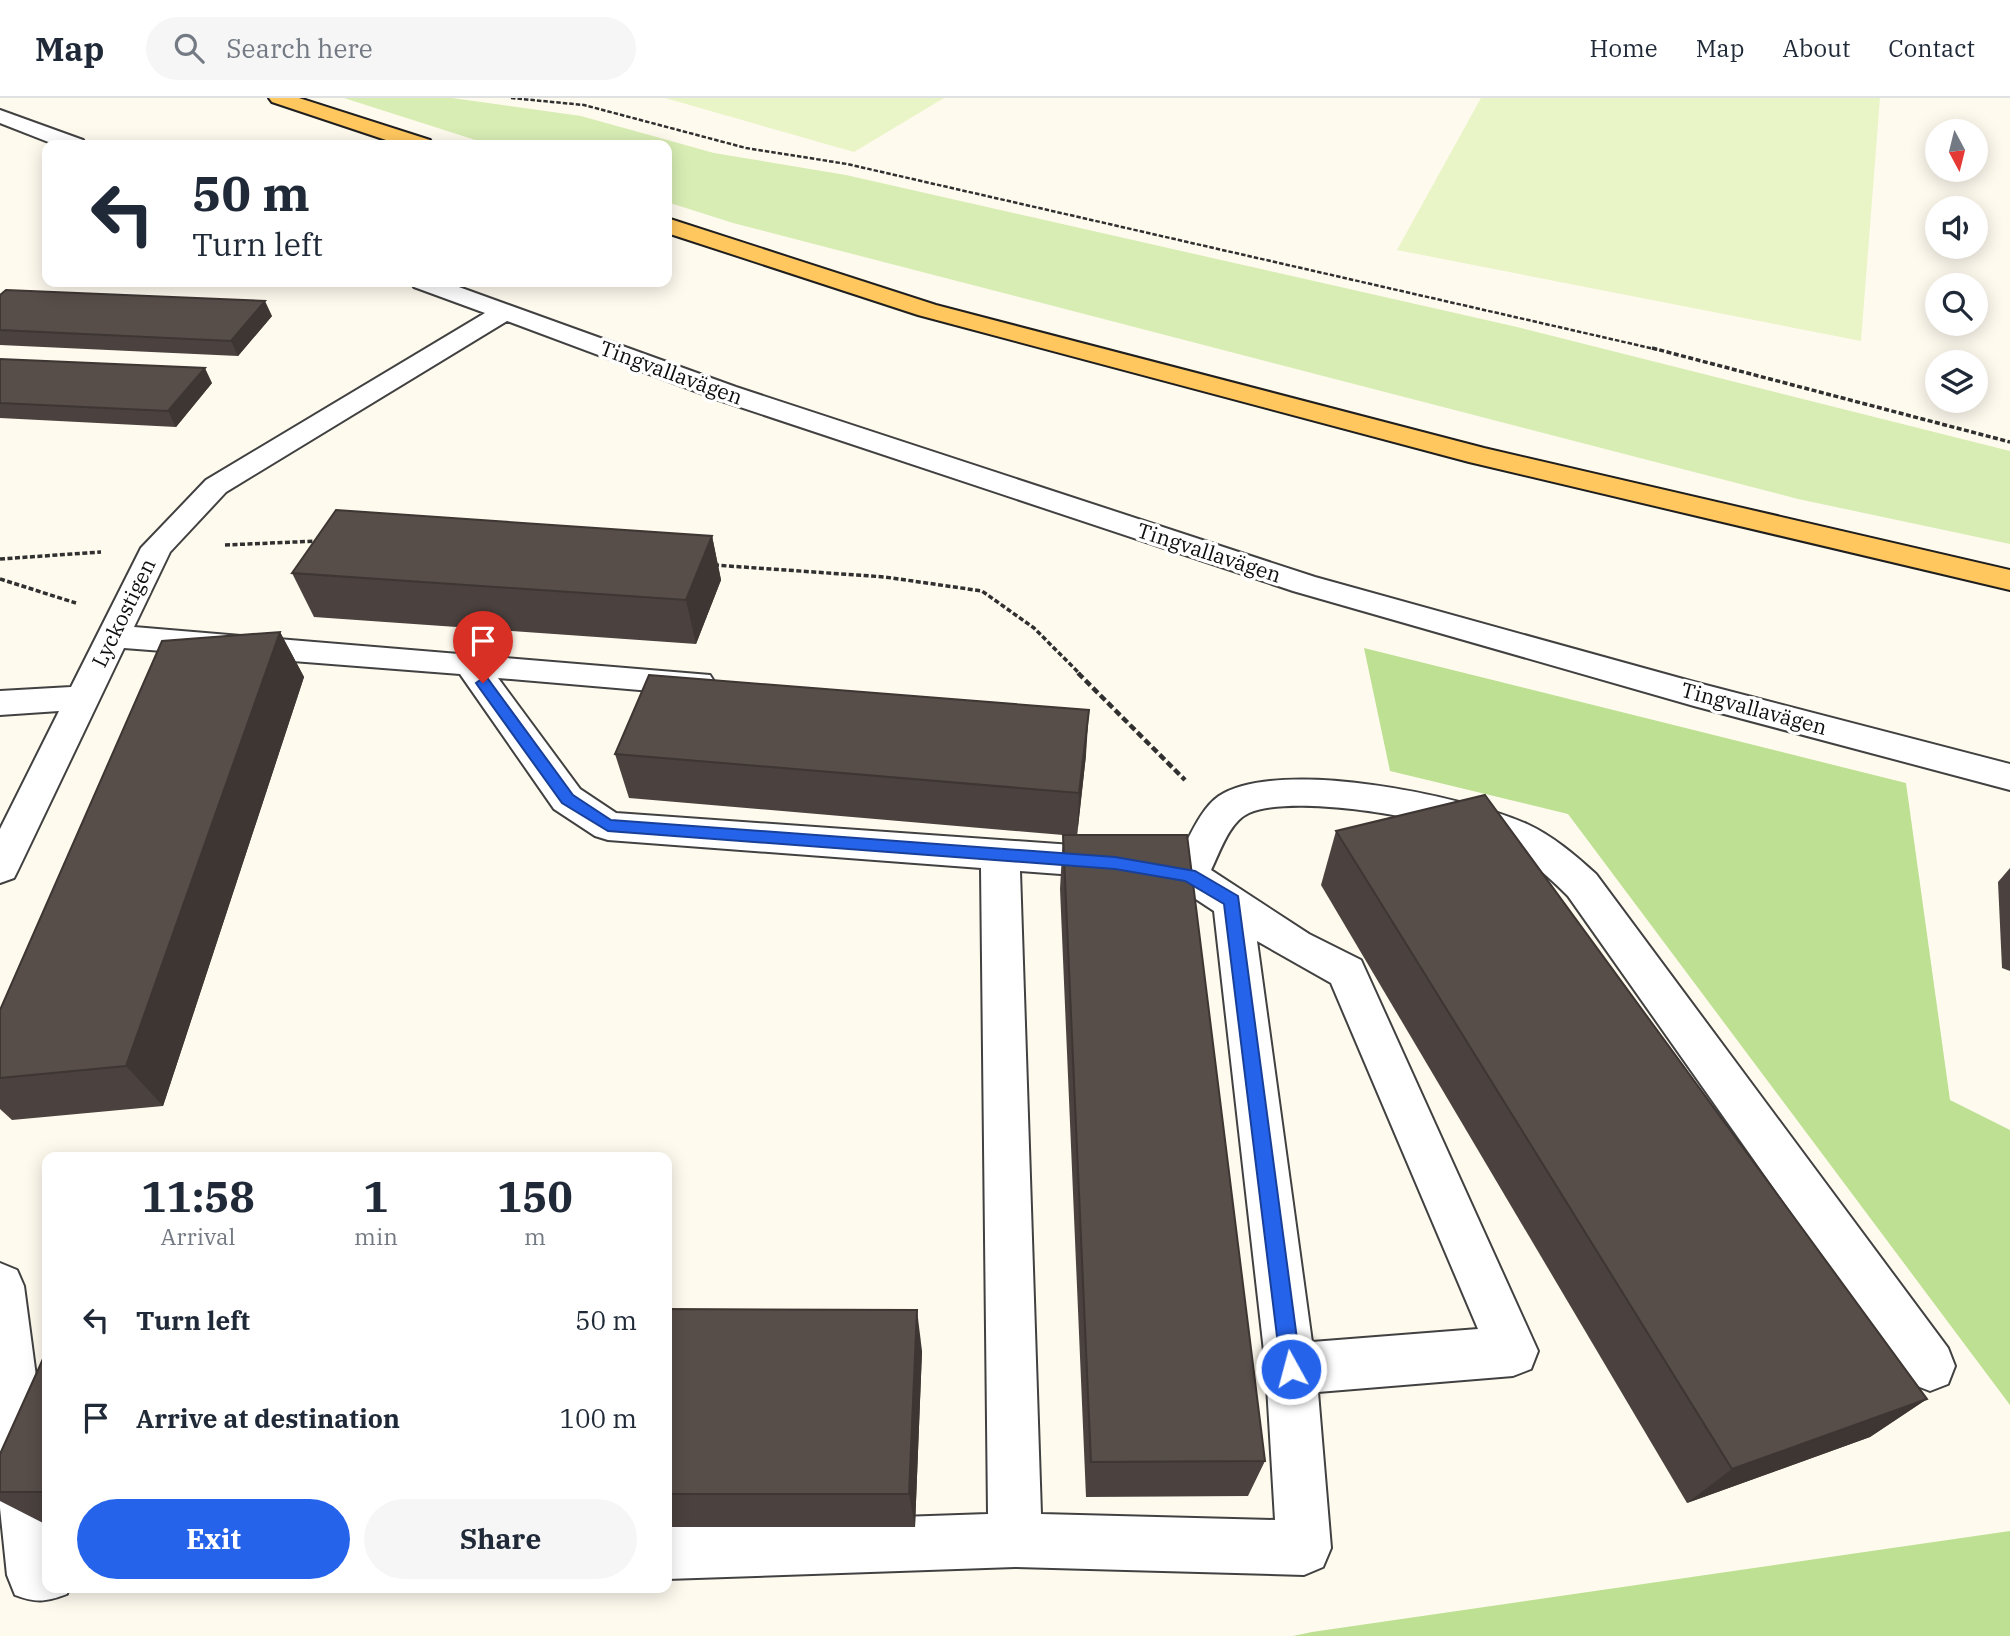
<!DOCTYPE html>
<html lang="en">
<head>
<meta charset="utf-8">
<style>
  body { margin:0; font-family:"IBM Plex Serif",serif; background:#f6f6f7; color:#1f2937; height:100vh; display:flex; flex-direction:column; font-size:26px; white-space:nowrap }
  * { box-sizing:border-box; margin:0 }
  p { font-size:23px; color:#747a83 }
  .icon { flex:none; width:38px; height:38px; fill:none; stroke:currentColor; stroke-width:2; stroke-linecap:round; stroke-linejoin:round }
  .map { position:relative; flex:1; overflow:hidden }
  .side { position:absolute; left:42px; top:1054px; width:630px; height:441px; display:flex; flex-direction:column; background:#fff; border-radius:14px; box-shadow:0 4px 18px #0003 }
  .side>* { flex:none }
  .guide { position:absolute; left:42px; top:42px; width:630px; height:147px; border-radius:14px; box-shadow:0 4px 18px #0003; background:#fff; color:#1f2937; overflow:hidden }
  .needle { width:46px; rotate:173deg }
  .buttons { position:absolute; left:1925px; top:21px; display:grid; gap:14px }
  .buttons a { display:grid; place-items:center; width:63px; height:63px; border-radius:50%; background:#fff; box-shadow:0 4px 18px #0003; font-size:35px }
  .pin { position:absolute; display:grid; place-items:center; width:60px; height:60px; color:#fff; margin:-72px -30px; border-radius:50% 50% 50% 0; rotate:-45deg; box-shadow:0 0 7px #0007 }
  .pin .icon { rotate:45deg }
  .me { position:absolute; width:77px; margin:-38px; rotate:353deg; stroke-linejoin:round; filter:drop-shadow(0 0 5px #0008) }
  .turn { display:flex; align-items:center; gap:24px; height:147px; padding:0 35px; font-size:32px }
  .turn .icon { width:91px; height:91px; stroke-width:2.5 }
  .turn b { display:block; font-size:49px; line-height:60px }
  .eta { display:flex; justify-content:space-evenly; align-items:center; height:119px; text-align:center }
  .eta b { font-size:42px; font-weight:700; line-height:49px }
  .cta { display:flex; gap:14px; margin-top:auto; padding:14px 35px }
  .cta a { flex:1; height:80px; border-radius:42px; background:#2563eb; color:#fff; font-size:28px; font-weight:700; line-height:80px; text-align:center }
  .cta a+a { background:#f6f6f7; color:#1f2937 }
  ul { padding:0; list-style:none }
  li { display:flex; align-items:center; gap:21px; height:98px; padding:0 35px }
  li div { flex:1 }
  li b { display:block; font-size:26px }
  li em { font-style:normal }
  header { display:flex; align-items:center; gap:42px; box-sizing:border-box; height:98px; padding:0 35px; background:#fff; border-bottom:2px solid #e0e1e3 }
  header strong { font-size:33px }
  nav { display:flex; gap:38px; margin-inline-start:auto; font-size:24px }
  .search { width:490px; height:63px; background:#f6f6f7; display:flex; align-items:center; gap:18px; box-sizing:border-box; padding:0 24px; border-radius:38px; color:#747a83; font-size:26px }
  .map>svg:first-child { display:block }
  .green { fill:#d8edb4 }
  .forest { fill:#bde092 }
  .pitch { fill:#e9f4c7 }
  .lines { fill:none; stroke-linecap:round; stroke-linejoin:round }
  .minor-casing { stroke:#414141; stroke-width:4 }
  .major-casing { stroke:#1f1f1f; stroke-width:4 }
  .path-far2 { stroke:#303030; stroke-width:2.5; stroke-dasharray:4.5 2; stroke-linecap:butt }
  .path-far1 { stroke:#303030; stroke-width:3.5; stroke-dasharray:5 2.5; stroke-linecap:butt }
  .path { stroke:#303030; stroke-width:4.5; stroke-dasharray:7 3.5; stroke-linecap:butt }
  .minor { fill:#fff; fill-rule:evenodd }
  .major { fill:#ffc75e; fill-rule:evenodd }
  .wall { fill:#4b423f }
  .shaded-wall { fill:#3d3633 }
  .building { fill:#574d49; stroke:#3d3633; stroke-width:2 }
  .route { fill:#2563eb; stroke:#184099; stroke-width:2 }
  .labels { text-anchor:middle; stroke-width:7; stroke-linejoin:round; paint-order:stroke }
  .street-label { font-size:21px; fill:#0e0e0e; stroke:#fff }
</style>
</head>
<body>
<header>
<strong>Map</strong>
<div class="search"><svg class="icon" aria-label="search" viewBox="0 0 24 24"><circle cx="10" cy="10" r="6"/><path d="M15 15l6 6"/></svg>Search here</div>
<nav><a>Home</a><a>Map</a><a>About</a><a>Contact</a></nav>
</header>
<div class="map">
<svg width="2010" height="1538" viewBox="0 0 2010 1538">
  <rect width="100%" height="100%" fill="#fffaee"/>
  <!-- green -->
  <polygon class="green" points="344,0 452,0 581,18 714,55 846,77 1517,229 2010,353 2010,446 1798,401 733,125 667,104 667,47 491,47"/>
  <!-- forest -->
  <g class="forest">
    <polygon points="1364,550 1906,685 1950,1002 2010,1032 2010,1307 1568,716 1390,673"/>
    <polygon points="2010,1433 2010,1538 1293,1538 1312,1534"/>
  </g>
  <!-- pitch -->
  <g class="pitch">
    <polygon points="665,0 944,0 854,54"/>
    <polygon points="1481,0 1880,0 1861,243 1397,152"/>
  </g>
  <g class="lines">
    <defs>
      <g id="minor">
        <polygon points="0,12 83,42 86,47 56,47 0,25"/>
        <path d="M411 184H445L736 289 1315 479 1694 584 2010 666V692L1694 608 1293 493 716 301 507 223 226 394 170 454 134 529 710 577 715 585 710 593 698 597 498 580 580 691 616 715 1115 750 1178 760C1189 741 1200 711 1219 698 1280 659 1464 698 1527 726 1553 738 1575 757 1596 776L1948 1250 1955 1268 1948 1286 1930 1293 1912 1286 1568 798C1548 778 1527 759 1501 746 1452 723 1298 694 1249 715 1229 724 1220 754 1211 772L1309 836 1361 862 1538 1253 1531 1271 1513 1278 1318 1294 1331 1450 1323 1469 1304 1477 1015 1469 667 1481V1427L988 1416 981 770 608 742 595 738 554 711 460 576 124 550 19 770 14 780 0 785V731L59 613 0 617V593L71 589 141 450 206 382 485 215 414 189ZM1020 773 1115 780 1179 790 1214 813 1266 1271 1275 1422 1041 1416ZM1257 843 1331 885 1478 1231 1312 1244Z"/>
        <path d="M0 1165 17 1172 24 1188 47 1361V1489H69L67 1496C46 1504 36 1505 15 1497L7 1477 0 1410Z"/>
      </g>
      <g id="major">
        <polygon points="269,0 299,0 430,42 433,47 401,47 272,4"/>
        <polygon points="667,120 936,207 1484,350 2010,472 2010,492 1469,364 918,217 667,135"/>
      </g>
    </defs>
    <!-- minor casing -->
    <use href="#minor" class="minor-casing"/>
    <!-- major casing -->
    <use href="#major" class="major-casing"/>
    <!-- path-far2 -->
    <polyline class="path-far2" points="511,0 584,7 746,50 847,66 1659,252"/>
    <!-- path-far1 -->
    <g class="path-far1">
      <polyline points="1652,250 2010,344"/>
      <polyline points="225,447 318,443"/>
      <polyline points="0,461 101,454"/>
      <polyline points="714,467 885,479 982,493 1034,530 1080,576"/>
      <polyline points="0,481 76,505"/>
    </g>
    <!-- path -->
    <polyline class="path" points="1078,575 1185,682"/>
    <!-- minor -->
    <use href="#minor" class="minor"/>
    <!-- major -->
    <use href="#major" class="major"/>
  </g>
  <!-- wall -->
  <g class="wall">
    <polygon points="0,197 272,218 238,258 0,247"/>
    <polygon points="0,261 212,285 176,329 0,320"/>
    <polygon points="712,438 721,482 696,546 314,519 292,475"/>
    <polygon points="280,534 304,579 163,1008 12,1022 0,1011 0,912"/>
    <polygon points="615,656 1086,657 1077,737 1265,1363 1248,1398 1086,1399 1060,791 1063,737 629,700"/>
    <polygon points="1336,733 1927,1301 1870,1339 1687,1405 1321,787"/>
    <polygon points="2010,770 2010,873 2002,870 1998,784"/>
    <polygon points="667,1211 922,1253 915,1429 667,1429"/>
    <polygon points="0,1394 47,1394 47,1427 0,1403"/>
  </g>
  <!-- shaded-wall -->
  <g class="shaded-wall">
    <polygon points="265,203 272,218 238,258 231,243"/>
    <polygon points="205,270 212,285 176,329 168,313"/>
    <polygon points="712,438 721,482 696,546 686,502"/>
    <polygon points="280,534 304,579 163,1008 126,968"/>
    <polygon points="1089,612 1086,657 1077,739 1079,695"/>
    <polygon points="917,1212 922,1253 915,1429 909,1396"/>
    <polygon points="1927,1301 1870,1339 1687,1405 1732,1371"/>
  </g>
  <!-- building -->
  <g class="building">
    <polygon points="6,192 265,203 231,243 0,232 0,197"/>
    <polygon points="0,261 205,270 168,313 0,305"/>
    <polygon points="336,412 712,438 686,502 292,475"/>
    <polygon points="280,534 126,968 0,980 0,912 162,543"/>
    <polygon points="649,577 1089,612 1079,695 615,656"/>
    <polygon points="1485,697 1927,1301 1732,1371 1336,733"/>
    <polygon points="1063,737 1187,737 1265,1363 1091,1364"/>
    <polygon points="667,1211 917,1212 909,1396 667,1396"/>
    <polygon points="47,1252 47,1394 0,1394 0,1356"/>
  </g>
  <!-- route -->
  <polygon class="route" points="483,580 488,581 573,697 611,722 1115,759 1195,773 1238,798 1301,1271 1298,1279 1291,1282 1284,1279 1281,1271 1224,806 1185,783 1115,771 608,733 562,705 478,588 476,585"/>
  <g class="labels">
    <!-- street labels -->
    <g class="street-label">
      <text transform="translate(671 275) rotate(20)" y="7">Tingvallavägen</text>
      <text transform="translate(1209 455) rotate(18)" y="7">Tingvallavägen</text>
      <text transform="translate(124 515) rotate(-64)" y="7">Lyckostigen</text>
      <text transform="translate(1754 611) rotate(15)" y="7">Tingvallavägen</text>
    </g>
  </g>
</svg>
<div class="buttons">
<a><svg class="needle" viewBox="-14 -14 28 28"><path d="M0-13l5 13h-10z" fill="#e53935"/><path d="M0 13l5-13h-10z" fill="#747a83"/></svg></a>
<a><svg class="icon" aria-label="sound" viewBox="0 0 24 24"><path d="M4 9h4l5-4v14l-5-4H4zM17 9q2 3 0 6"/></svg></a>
<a><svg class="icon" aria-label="search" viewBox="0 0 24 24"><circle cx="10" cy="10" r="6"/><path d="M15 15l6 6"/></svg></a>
<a><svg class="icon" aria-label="layers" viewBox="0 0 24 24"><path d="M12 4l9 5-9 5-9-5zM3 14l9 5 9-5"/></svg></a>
</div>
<div class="pin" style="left:483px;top:585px;background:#d93025"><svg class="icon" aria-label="arrive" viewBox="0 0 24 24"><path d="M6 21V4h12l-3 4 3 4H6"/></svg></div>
<svg class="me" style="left:1291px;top:1271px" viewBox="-20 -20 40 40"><circle r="17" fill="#2563eb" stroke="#fff" stroke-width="3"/><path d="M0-11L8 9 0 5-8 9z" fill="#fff"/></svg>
<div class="guide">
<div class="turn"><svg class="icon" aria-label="left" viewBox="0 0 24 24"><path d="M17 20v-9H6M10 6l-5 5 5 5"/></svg><div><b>50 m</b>Turn left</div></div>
</div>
<section class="side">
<div class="eta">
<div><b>11:58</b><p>Arrival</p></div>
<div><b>1</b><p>min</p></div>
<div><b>150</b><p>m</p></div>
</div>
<ul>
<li><svg class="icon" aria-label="left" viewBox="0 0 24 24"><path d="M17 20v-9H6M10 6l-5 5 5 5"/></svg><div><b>Turn left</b></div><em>50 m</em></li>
<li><svg class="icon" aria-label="arrive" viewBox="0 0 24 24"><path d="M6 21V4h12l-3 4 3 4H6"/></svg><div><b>Arrive at destination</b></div><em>100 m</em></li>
</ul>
<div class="cta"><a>Exit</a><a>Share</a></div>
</section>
</div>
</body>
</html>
